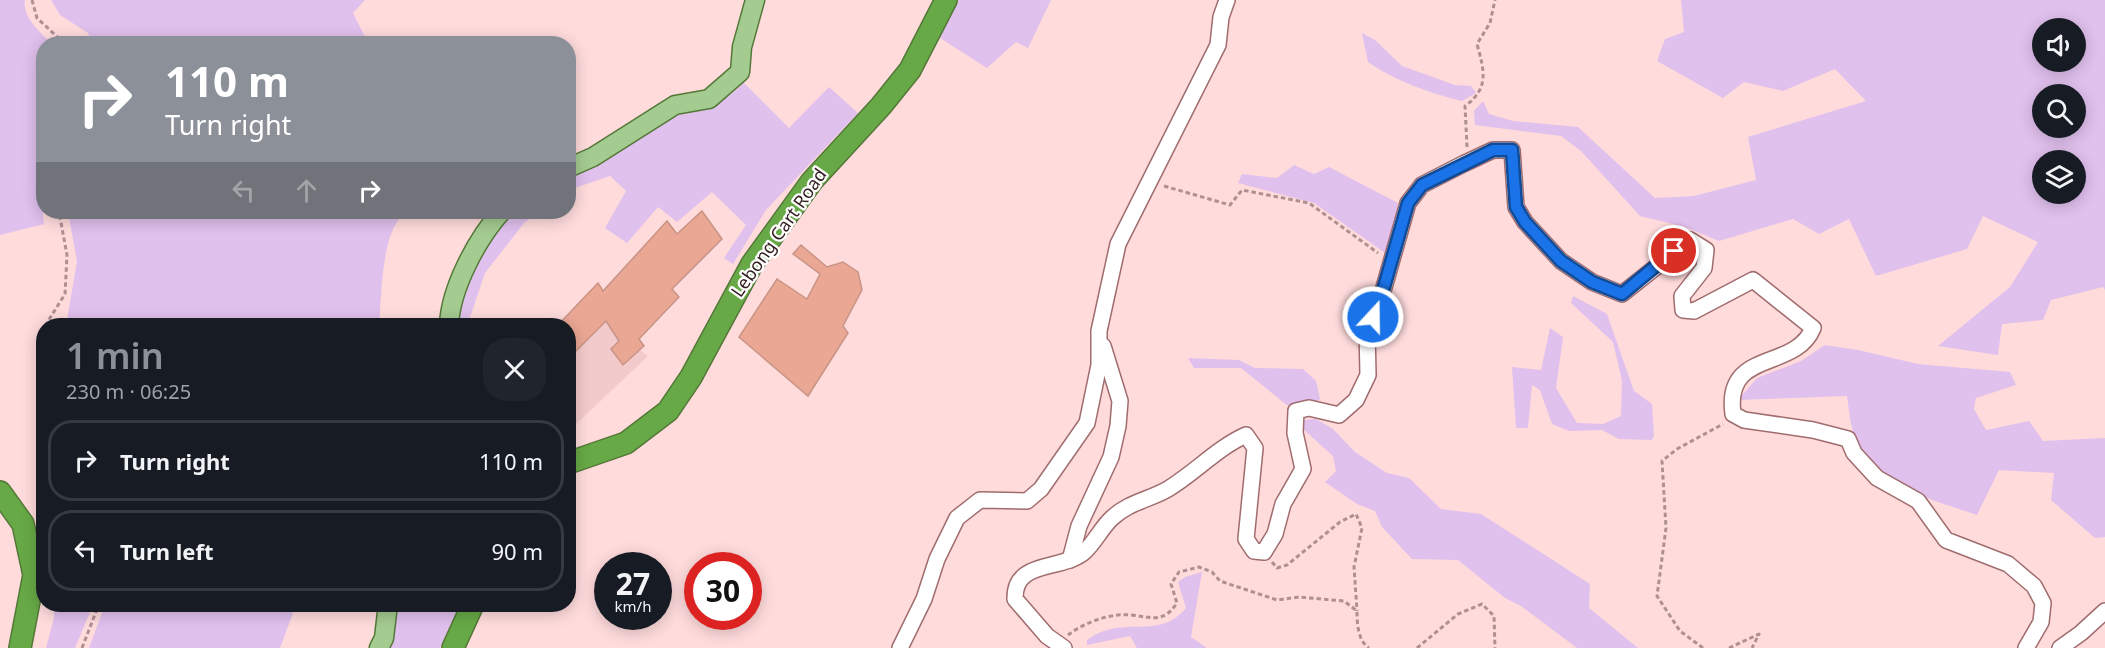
<!DOCTYPE html>
<html lang="en">
<head>
<meta charset="utf-8">
<style>
  body { margin:0; font-family:"Noto Sans",sans-serif; background:#20242c; color:#f1f3f6; height:100vh; display:flex; flex-direction:column; font-size:22px; white-space:nowrap }
  * { box-sizing:border-box; margin:0 }
  p { font-size:20px; color:#9ea1a6 }
  .icon { flex:none; width:33px; height:33px; fill:none; stroke:currentColor; stroke-width:2; stroke-linecap:round; stroke-linejoin:round }
  .map { position:relative; flex:1; overflow:hidden }
  .drawer { position:absolute; left:36px; top:318px; width:540px; height:294px; display:flex; flex-direction:column; background:#171b24; border-radius:24px; box-shadow:0 3px 15px #0003 }
  .drawer>* { flex:none }
  .guide { position:absolute; left:36px; top:36px; width:540px; height:183px; border-radius:24px; box-shadow:0 3px 15px #0003; background:#8c9099; color:#fff; overflow:hidden }
  .fabs { position:absolute; left:2032px; top:18px; display:grid; gap:12px }
  .fabs a { display:grid; place-items:center; width:54px; height:54px; border-radius:50%; background:#171b24; box-shadow:0 3px 15px #0003; font-size:30px }
  .speed { position:absolute; left:594px; top:552px; display:flex; gap:12px; font-size:30px; font-weight:700; text-align:center }
  .speed>* { display:grid; place-content:center; width:78px; height:78px; border-radius:50%; background:#171b24; box-shadow:0 3px 15px #0003; line-height:1 }
  .speed small { font-size:15px; font-weight:400 }
  .speed .limit { border:9px solid #d22; background:#fff; color:#111 }
  .pin { position:absolute; display:grid; place-items:center; width:51px; height:51px; color:#fff; margin:-26px; border:3px solid #fff; border-radius:50%; box-shadow:0 2px 6px #0007 }
  .me { position:absolute; width:66px; margin:-33px; rotate:21deg; stroke-linejoin:round; filter:drop-shadow(0 0 4px #0008) }
  .turn { display:flex; align-items:center; gap:21px; height:126px; padding:0 30px; font-size:27px }
  .turn .icon { width:78px; height:78px; stroke-width:2.5 }
  .turn b { display:block; font-size:42px; line-height:51px }
  .lanes { display:flex; align-items:center; height:57px; padding:0 30px; background:#0003; justify-content:center; gap:30px; direction:ltr }
  .lanes .off { opacity:.35 }
  .round { display:grid; place-items:center; flex:none; width:63px; height:63px; border-radius:24px; background:#20242c }
  .head { display:flex; align-items:center; justify-content:space-between; height:102px; padding:0 30px }
  h1 { font-size:36px; font-weight:600; line-height:45px; color:#8c9099 }
  ul { padding:0; list-style:none }
  li { display:flex; align-items:center; gap:18px; height:81px; margin:0 12px 9px; padding:0 18px; border:3px solid #363941; border-radius:24px }
  li div { flex:1 }
  li b { display:block; font-size:22px }
  li em { font-style:normal }
  .map>svg:first-child { display:block }
  .built { fill:#f3cacb }
  .green { fill:#e0c0ed; fill-rule:evenodd }
  .building { fill:#eaa794; stroke:#c89486; stroke-width:1.5 }
  .lines { fill:none; stroke-linecap:round; stroke-linejoin:round }
  .minor-casing { stroke:#a06c6e; stroke-width:18 }
  .major-casing { stroke:#547838; stroke-width:21 }
  .highway-casing { stroke:#547838; stroke-width:24 }
  .path { stroke:#ae9091; stroke-width:3; stroke-dasharray:4.5 3; stroke-linecap:butt }
  .minor { stroke:#fff; stroke-width:15 }
  .major { stroke:#a4cb90; stroke-width:18 }
  .highway { stroke:#67a946; stroke-width:21 }
  .route-casing { stroke:#114b97; stroke-width:15 }
  .route { stroke:#1a73e8; stroke-width:10 }
  .labels { text-anchor:middle; stroke-width:4.5; stroke-linejoin:round; paint-order:stroke }
  .street-label { font-size:18px; fill:#321d1e; stroke:#fff }
</style>
</head>
<body>
<div class="map">
<svg width="2105" height="648" viewBox="0 0 2105 648">
  <rect width="100%" height="100%" fill="#ffdbdc"/>
  <!-- built -->
  <polygon class="built" points="606,321 619,341 611,349 623,364 640,350 648,356 575,425 569,415 569,359"/>
  <!-- green -->
  <g class="green">
    <path d="M0 0H25C22 17 40 32 51 43L44 44 43 129 36 146 44 224 0 235Z"/>
    <polygon points="51,0 365,0 353,13 368,43 92,43 88,33 60,15"/>
    <polygon points="955,0 1051,0 1028,48 1016,42 987,68 937,36"/>
    <path d="M1681 0H2105V290L2103 287 2051 300 2043 320 2002 324 1998 355 1938 346 2010 287 2038 242 1983 216 1967 249 1876 276 1849 219 1819 234 1793 219 1719 241 1685 227 1640 216 1581 151 1561 136 1475 125 1474 111 1483 101 1489 114 1513 121 1578 127 1655 198 1694 196 1756 180 1748 137 1866 101 1835 69 1783 91 1744 82 1723 98 1657 61 1665 39 1684 32ZM2043 28H2076V62H2043ZM2043 94H2076V128H2043ZM2043 160H2076V194H2043Z"/>
    <path d="M1362 33 1375 40 1402 66 1455 85 1471 86 1476 93 1462 101C1432 94 1393 80 1368 62Z"/>
    <polygon points="744,83 789,128 829,87 858,113 766,210 733,264 724,258 746,225 712,192 677,222 658,207 627,243 605,228 626,191 610,176 569,190 568,173 679,110 708,108 730,95"/>
    <polygon points="1294,165 1314,174 1329,167 1398,203 1388,255 1314,203 1238,183 1242,174 1277,178"/>
    <path d="M68 212H406C381 230 382 293 379 324L375 325 66 326 77 261Z"/>
    <polygon points="511,212 539,212 524,223 485,273 468,323 471,325 452,326 477,257"/>
    <polygon points="1573,296 1607,314 1634,391 1652,404 1654,436 1652,440 1619,439 1602,430 1569,431 1552,424 1540,390 1532,385 1528,428 1516,428 1512,367 1541,370 1550,328 1563,337 1556,388 1577,423 1603,424 1621,416 1622,381 1613,342 1571,303"/>
    <path d="M1825 345 1858 350 1918 364 2010 372 2016 385 1976 398 1974 409 1986 430 2029 421 2043 441 2105 438V537L2095 538 2051 500 2054 473 1999 470 1977 515C1931 499 1875 487 1855 437 1850 425 1849 409 1847 396L1738 400 1757 378 1801 361Z"/>
    <polygon points="1188,358 1239,360 1255,368 1303,369 1316,381 1320,399 1313,406 1288,406 1241,368 1194,368"/>
    <polygon points="1316,419 1333,429 1355,452 1387,473 1409,478 1441,509 1481,514 1590,584 1589,608 1638,648 1577,648 1521,606 1505,598 1458,560 1412,559 1382,527 1375,511 1357,504 1325,482 1336,471 1333,456 1303,429 1304,420"/>
    <path d="M1202 572 1191 637 1207 648H1137L1130 636 1087 645V640C1124 613 1158 642 1186 608L1178 582 1185 577Z"/>
    <polygon points="54,605 93,605 75,648 46,648 54,618"/>
    <polygon points="105,605 105,604 296,605 280,648 89,648"/>
    <polygon points="393,605 462,605 440,648 384,648"/>
  </g>
  <!-- building -->
  <g class="building">
    <polygon points="702,211 722,239 672,289 679,297 639,339 644,346 623,365 611,349 619,341 606,321 568,359 568,326 557,326 598,283 603,291 667,221 677,234"/>
    <polygon points="801,245 827,267 843,262 858,272 862,290 843,326 848,333 808,396 739,337 777,279 807,299 820,274 793,254"/>
  </g>
  <g class="lines">
    <defs>
      <g id="minor">
        <polyline points="1070,560 1079,526 1111,457 1118,426 1120,401 1103,346"/>
        <polyline points="900,648 924,599 937,559 957,518 980,500 1027,501 1041,489 1087,423 1099,365 1099,331 1118,244 1218,45 1221,17 1227,0"/>
        <path d="M1064 648 1047 636 1015 599C1014 560 1059 571 1083 553 1094 544 1101 528 1112 518 1129 502 1149 500 1168 489 1196 472 1217 448 1246 435L1255 448 1246 539 1254 551 1264 552 1275 534 1283 504 1303 469 1295 433 1296 411 1309 408 1339 415 1356 400 1368 375 1367 329 1379 305 1408 203 1422 185 1463 164 1493 150H1512L1516 207 1525 222 1561 261 1592 282 1622 294 1690 240 1706 250 1704 268 1682 296 1683 310 1694 311 1753 280 1813 328C1795 372 1724 348 1733 414L1744 420 1813 430 1848 439 1854 453 1877 478 1918 501 1946 540 2008 564 2034 586 2043 603 2041 622 2026 648"/>
        <polyline points="2060,648 2081,633 2105,611"/>
      </g>
      <g id="major">
        <polyline points="568,168 593,157 675,105 709,99 740,72 742,47 755,0"/>
        <path d="M449 326C450 289 477 239 501 212"/>
        <polyline points="379,648 384,638 388,604"/>
      </g>
      <g id="highway">
        <polyline points="568,463 626,443 668,411 691,377 752,264 812,181 881,106 910,70 946,0"/>
        <polyline points="0,492 23,524 34,575 20,648"/>
        <polyline points="453,648 473,604"/>
      </g>
    </defs>
    <!-- minor casing -->
    <use href="#minor" class="minor-casing"/>
    <!-- major casing -->
    <use href="#major" class="major-casing"/>
    <!-- highway casing -->
    <use href="#highway" class="highway-casing"/>
    <!-- path -->
    <g class="path">
      <polyline points="32,0 37,18 65,44"/>
      <polyline points="44,139 44,142"/>
      <path d="M1467 147 1465 106C1490 88 1484 70 1477 44L1490 23 1495 0"/>
      <polyline points="1164,186 1230,205 1242,190 1309,203 1378,253"/>
      <polyline points="45,326 65,294 67,255 59,212"/>
      <polyline points="44,328 39,335 44,365"/>
      <polyline points="1272,562 1277,568 1287,565 1340,522 1356,514 1362,528 1354,567 1357,611"/>
      <path d="M1068 635C1085 622 1110 613 1131 615 1151 617 1163 624 1177 603L1171 584 1179 572 1199 567 1212 572 1220 581 1277 600 1299 597 1344 601 1357 611C1357 624 1358 641 1369 648"/>
      <polyline points="82,648 99,604"/>
      <polyline points="1417,648 1458,614 1482,604 1494,616 1495,648"/>
      <polyline points="1703,648 1680,631 1657,596 1666,528 1662,461 1677,449 1723,424"/>
      <polyline points="1729,648 1759,634 1752,648"/>
    </g>
    <!-- minor -->
    <use href="#minor" class="minor"/>
    <!-- major -->
    <use href="#major" class="major"/>
    <!-- highway -->
    <use href="#highway" class="highway"/>
  </g>
  <g class="lines">
    <defs>
      <polyline id="route" points="1373,317 1384,287 1408,203 1422,185 1493,150 1512,150 1516,207 1525,222 1561,261 1592,282 1622,294 1674,251"/>
    </defs>
    <!-- route casing -->
    <use href="#route" class="route-casing"/>
    <!-- route -->
    <use href="#route" class="route"/>
  </g>
  <g class="labels">
    <!-- street labels -->
    <g class="street-label">
      <text transform="translate(779 233) rotate(-55)" y="6">Lebong Cart Road</text>
    </g>
  </g>
</svg>
<div class="fabs">
<a><svg class="icon" aria-label="sound" viewBox="0 0 24 24"><path d="M4 9h4l5-4v14l-5-4H4zM17 9q2 3 0 6"/></svg></a>
<a><svg class="icon" aria-label="search" viewBox="0 0 24 24"><circle cx="10" cy="10" r="6"/><path d="M15 15l6 6"/></svg></a>
<a><svg class="icon" aria-label="layers" viewBox="0 0 24 24"><path d="M12 4l9 5-9 5-9-5zM3 14l9 5 9-5"/></svg></a>
</div>
<div class="speed"><div>27<small>km/h</small></div><div class="limit">30</div></div>
<div class="pin" style="left:1674px;top:251px;background:#d93025"><svg class="icon" aria-label="arrive" viewBox="0 0 24 24"><path d="M6 21V4h12l-3 4 3 4H6"/></svg></div>
<svg class="me" style="left:1373px;top:317px" viewBox="-20 -20 40 40"><circle r="17" fill="#1a73e8" stroke="#fff" stroke-width="3"/><path d="M0-11L8 9 0 5-8 9z" fill="#fff"/></svg>
<div class="guide">
<div class="turn"><svg class="icon" aria-label="right" viewBox="0 0 24 24"><path d="M7 20v-9h11M14 6l5 5-5 5"/></svg><div><b>110 m</b>Turn right</div></div>
<div class="lanes"><svg class="icon off" aria-label="left" viewBox="0 0 24 24"><path d="M17 20v-9H6M10 6l-5 5 5 5"/></svg><svg class="icon off" aria-label="ahead" viewBox="0 0 24 24"><path d="M12 20V5M6 11l6-6 6 6"/></svg><svg class="icon" aria-label="right" viewBox="0 0 24 24"><path d="M7 20v-9h11M14 6l5 5-5 5"/></svg></div>
</div>
<section class="drawer">
<div class="head"><div><h1>1 min</h1><p>230 m · 06:25</p></div><a class="round"><svg class="icon" aria-label="close" viewBox="0 0 24 24"><path d="M6 6l12 12M18 6L6 18"/></svg></a></div>
<ul>
<li><svg class="icon" aria-label="right" viewBox="0 0 24 24"><path d="M7 20v-9h11M14 6l5 5-5 5"/></svg><div><b>Turn right</b></div><em>110 m</em></li>
<li><svg class="icon" aria-label="left" viewBox="0 0 24 24"><path d="M17 20v-9H6M10 6l-5 5 5 5"/></svg><div><b>Turn left</b></div><em>90 m</em></li>
</ul>
</section>
</div>
</body>
</html>
